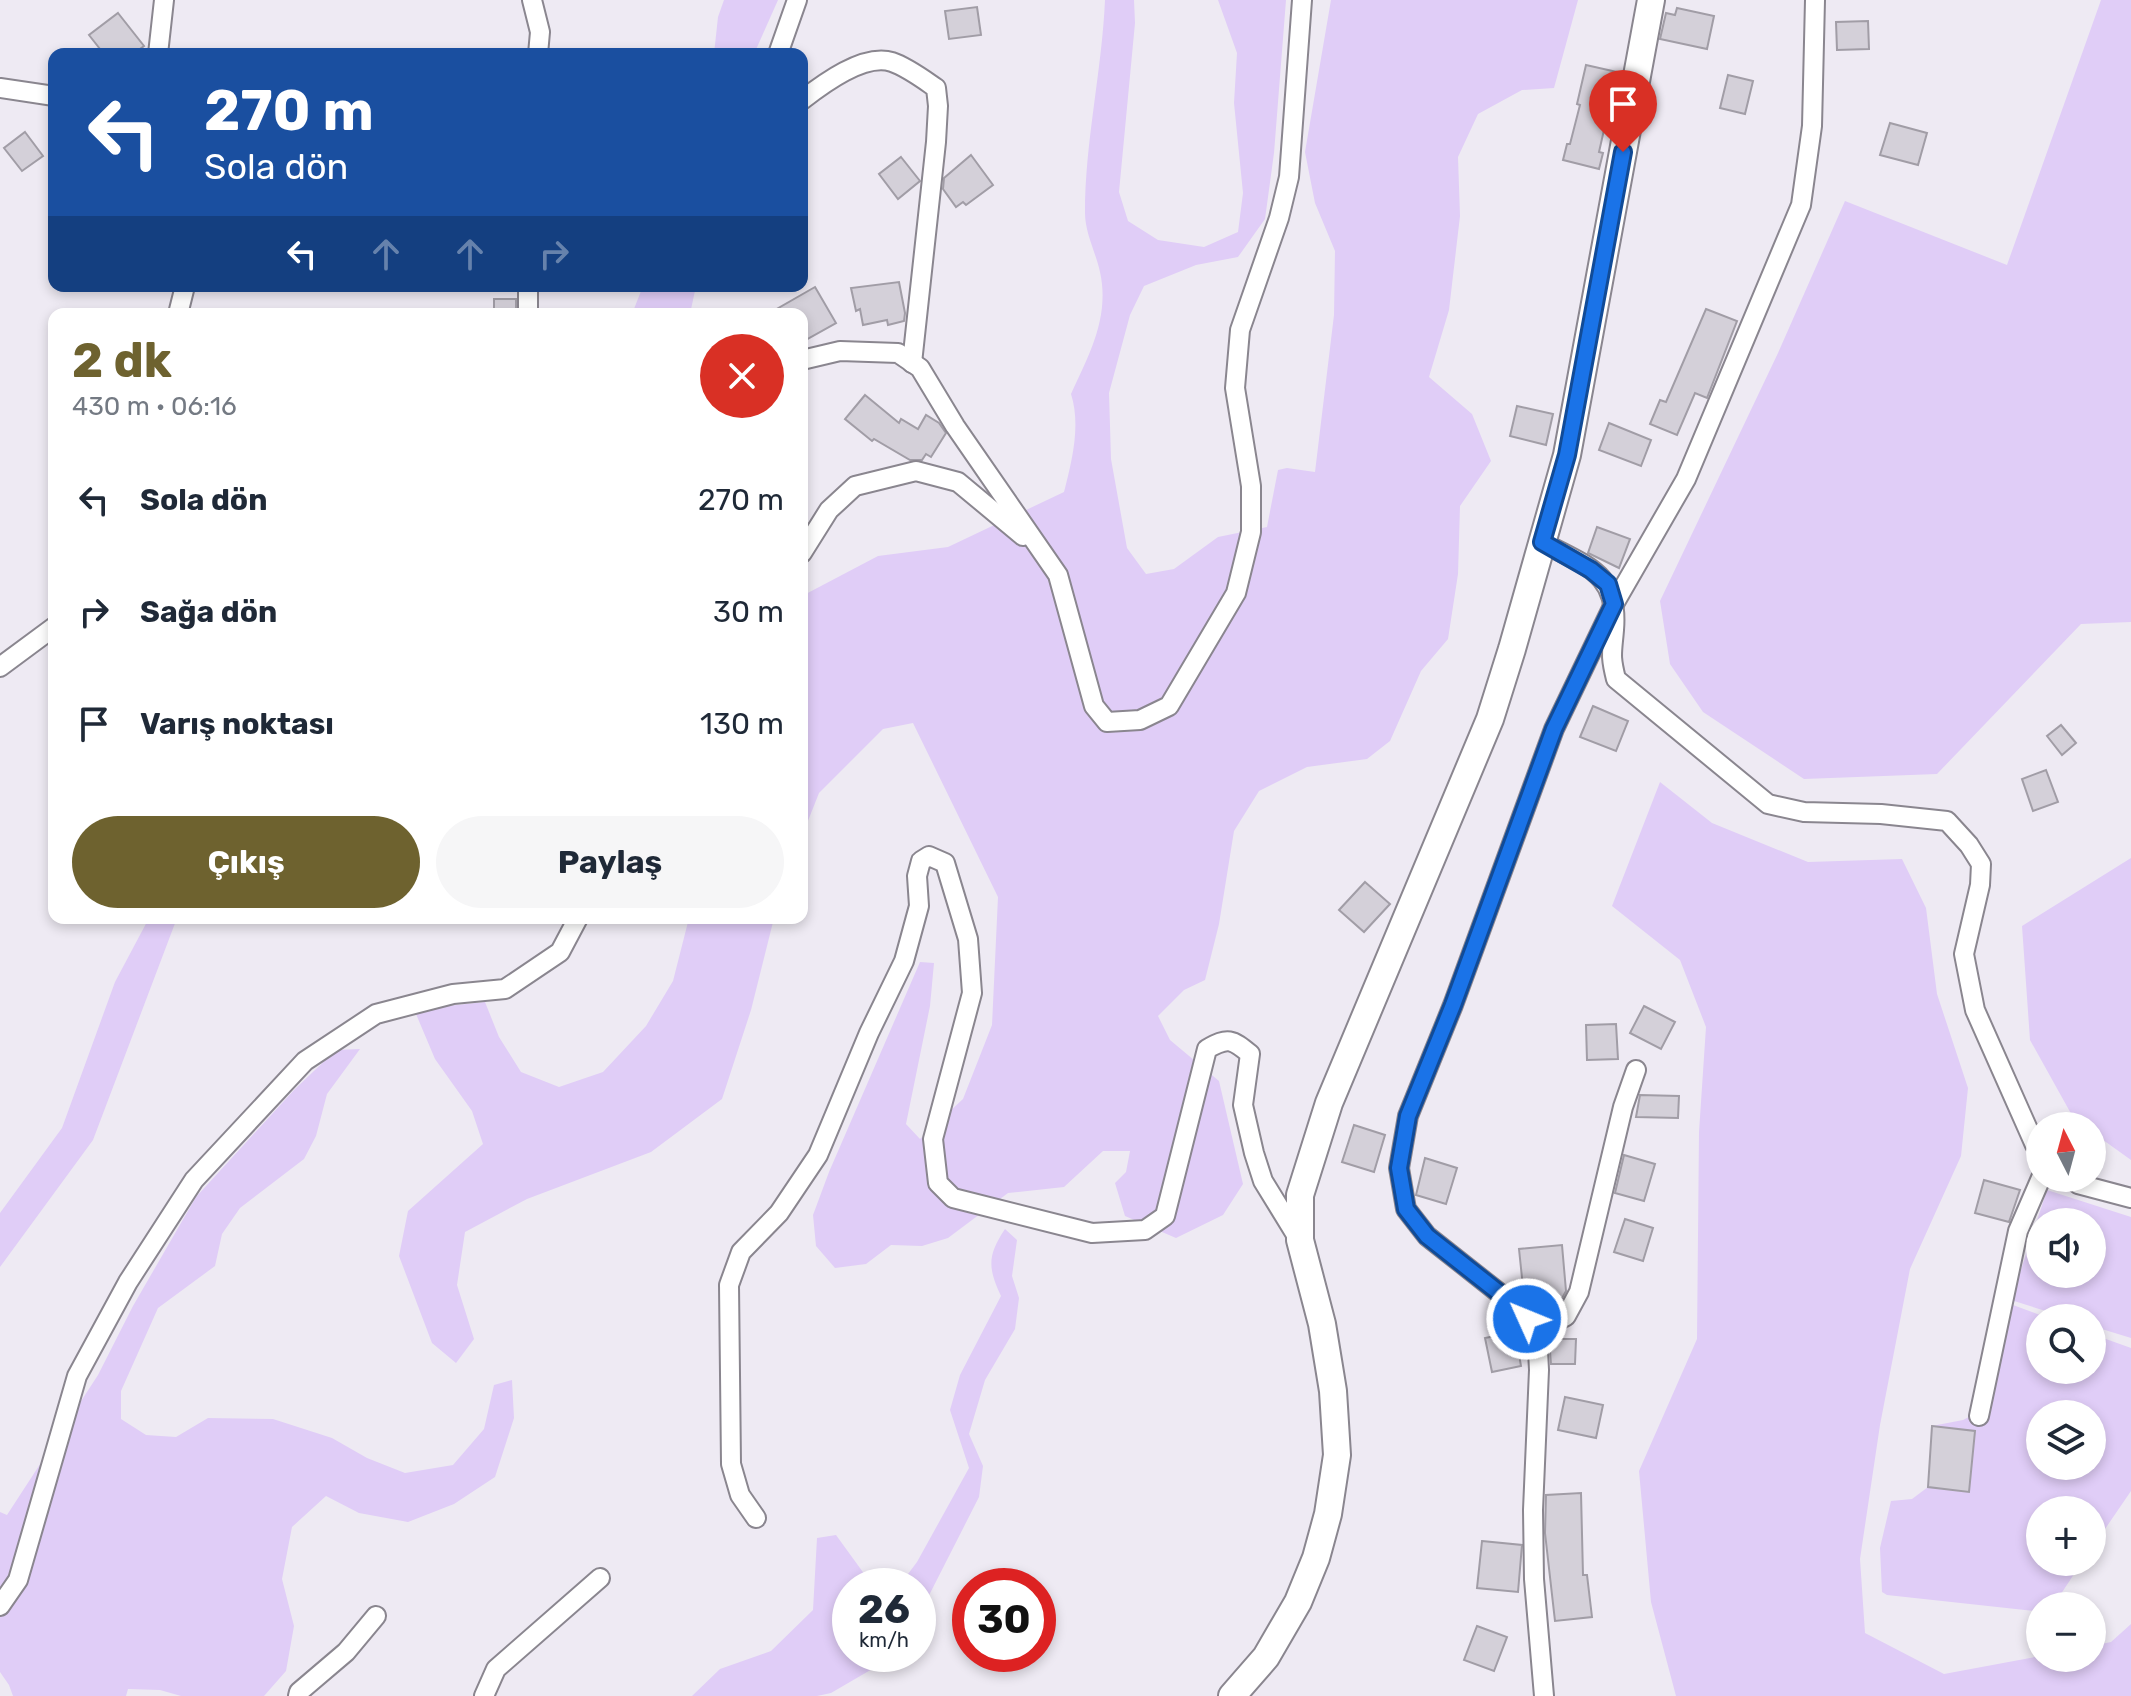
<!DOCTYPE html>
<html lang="tr">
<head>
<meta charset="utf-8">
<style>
  body { margin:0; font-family:Rubik,sans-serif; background:#f6f6f7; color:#1f2937; height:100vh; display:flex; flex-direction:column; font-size:30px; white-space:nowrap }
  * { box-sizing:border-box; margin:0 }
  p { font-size:26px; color:#747a83 }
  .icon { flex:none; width:44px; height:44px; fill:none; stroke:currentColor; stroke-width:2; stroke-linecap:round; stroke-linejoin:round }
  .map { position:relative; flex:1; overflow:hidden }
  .sheet { position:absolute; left:48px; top:308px; width:760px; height:616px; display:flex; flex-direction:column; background:#fff; border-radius:16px; box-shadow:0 4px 12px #0003 }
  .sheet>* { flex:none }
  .hud { position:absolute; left:48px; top:48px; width:760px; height:244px; border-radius:16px; box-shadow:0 4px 12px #0003; background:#1a4fa0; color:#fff; overflow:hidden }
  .needle { width:52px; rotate:354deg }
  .tools { position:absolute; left:2026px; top:1112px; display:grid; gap:16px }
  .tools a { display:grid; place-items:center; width:80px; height:80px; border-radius:50%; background:#fff; box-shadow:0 4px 12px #0003; font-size:40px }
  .speed { position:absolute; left:832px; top:1568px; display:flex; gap:16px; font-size:40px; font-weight:700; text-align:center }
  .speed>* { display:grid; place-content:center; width:104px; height:104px; border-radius:50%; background:#fff; box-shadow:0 4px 12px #0003; line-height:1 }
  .speed small { font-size:20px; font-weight:400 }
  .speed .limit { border:12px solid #d22; background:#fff; color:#111 }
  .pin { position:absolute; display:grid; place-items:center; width:68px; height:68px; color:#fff; margin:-82px -34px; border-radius:50% 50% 50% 0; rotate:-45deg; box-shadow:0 0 8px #0007 }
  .pin .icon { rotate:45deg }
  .me { position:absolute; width:88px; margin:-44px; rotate:314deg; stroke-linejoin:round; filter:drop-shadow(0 0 6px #0008) }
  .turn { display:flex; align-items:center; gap:28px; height:168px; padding:0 24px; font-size:36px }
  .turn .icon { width:104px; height:104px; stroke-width:2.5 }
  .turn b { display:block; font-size:56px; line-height:68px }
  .lanes { display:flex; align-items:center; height:76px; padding:0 24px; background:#0003; justify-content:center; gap:40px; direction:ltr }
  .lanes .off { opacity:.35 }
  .round { display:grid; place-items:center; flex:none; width:84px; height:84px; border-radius:42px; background:#f6f6f7 }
  .headline { display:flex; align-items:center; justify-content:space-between; height:136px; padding:0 24px }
  h1 { font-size:48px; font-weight:700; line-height:60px; color:#6e622f }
  .button { display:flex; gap:16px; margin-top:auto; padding:16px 24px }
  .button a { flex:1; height:92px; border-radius:48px; background:#6e622f; color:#fff; font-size:32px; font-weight:700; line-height:92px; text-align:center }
  .button a+a { background:#f6f6f7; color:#1f2937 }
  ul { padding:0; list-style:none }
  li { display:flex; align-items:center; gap:24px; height:112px; padding:0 24px }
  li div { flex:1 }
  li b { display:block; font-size:30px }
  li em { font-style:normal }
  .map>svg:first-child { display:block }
  .green { fill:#e0cdf7; fill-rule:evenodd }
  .building { fill:#d4d0d9; stroke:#a19da6; stroke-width:2 }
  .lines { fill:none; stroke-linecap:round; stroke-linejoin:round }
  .street-casing { stroke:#8a868f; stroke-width:22 }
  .secondary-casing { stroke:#8a868f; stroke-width:30 }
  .street { stroke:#fff; stroke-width:18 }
  .secondary { stroke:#fff; stroke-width:26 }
  .route-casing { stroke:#114b97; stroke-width:20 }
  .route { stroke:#1a73e8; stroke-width:14 }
</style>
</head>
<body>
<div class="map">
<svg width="2131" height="1696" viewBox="0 0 2131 1696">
  <rect width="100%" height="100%" fill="#eeeaf3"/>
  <!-- green -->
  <g class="green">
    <polygon points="724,0 778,0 754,54 714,54 718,17"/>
    <path d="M1105 0H1134L1135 23 1119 192 1128 221 1158 240 1204 247 1238 232 1243 193 1234 103 1237 53 1218 0H1286L1274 153 1265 219 1238 257 1196 265 1144 286 1130 315 1109 393 1111 459 1127 548 1146 574 1174 569 1218 537 1267 527 1278 470 1287 468 1315 472 1334 315 1335 251 1315 203 1305 152 1331 0H1578L1554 88 1522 90 1478 114 1458 157 1460 216 1449 310 1429 377 1472 414 1491 461 1460 506 1458 574 1448 639 1421 671 1390 741 1367 759 1307 767 1259 791 1234 831 1219 924 1205 980 1184 990 1158 1016 1170 1040 1219 1081 1243 1184 1223 1215 1176 1238 1125 1216 1115 1183 1126 1172 1130 1151H1103L1064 1187 1008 1193 948 1238 922 1246 891 1245 866 1264 835 1268 816 1246 813 1215 829 1172 920 962 934 963 930 1006 906 1124 920 1139 963 1099 992 1025 998 897 913 723 883 729 819 793 802 836V596L878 556 948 547 1064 492C1072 461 1081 425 1071 394 1089 355 1110 317 1100 272 1096 253 1085 233 1085 213 1085 141 1102 71 1105 0Z"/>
    <polygon points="2101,0 2131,0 2131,622 2081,624 1937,774 1804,779 1703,712 1670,664 1660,601 1778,353 1845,201 2007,265"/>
    <polygon points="643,286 696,286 690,314 632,314"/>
    <polygon points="1660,782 1712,823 1808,862 1902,859 1926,908 1937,994 1968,1088 1961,1156 1910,1269 1880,1425 1860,1559 1865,1633 1944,1674 2040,1656 2040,1658 2092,1658 2092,1646 2111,1642 2131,1624 2131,1696 1676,1696 1651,1602 1639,1471 1697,1339 1699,1132 1706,1027 1680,960 1612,906"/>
    <polygon points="2131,858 2131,1160 2092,1132 2092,1126 2084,1126 2074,1119 2030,1040 2022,926"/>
    <polygon points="149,918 177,918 93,1140 0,1267 0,1213 62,1128 115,982"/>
    <polygon points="689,918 774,918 751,1010 722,1099 651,1152 527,1199 465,1232 457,1285 474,1339 456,1363 432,1343 399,1256 408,1211 483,1144 472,1111 435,1059 416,1014 438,1007 485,1002 499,1037 521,1072 559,1087 603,1072 646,1026 673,981"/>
    <polygon points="360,1049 327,1094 316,1136 304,1159 240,1208 222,1234 215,1266 158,1308 121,1391 121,1419 146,1435 176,1437 208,1418 273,1419 332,1438 367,1458 405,1473 453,1465 484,1429 494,1385 512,1380 514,1418 495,1477 454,1504 408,1522 359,1513 326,1496 292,1527 282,1579 294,1626 286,1671 264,1696 181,1696 160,1690 128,1689 126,1696 13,1696 9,1685 0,1672 0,1512 7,1515 98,1375 133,1306 196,1197 294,1090 336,1050"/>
    <path d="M2047 1190 2131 1217V1338L2092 1326V1318H2068L2011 1300ZM2040 1222H2092V1274H2040Z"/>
    <path d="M1005 1229 1017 1240 1012 1276 1019 1298 1015 1329 985 1380 969 1434 983 1466 979 1497 918 1617V1586H899L917 1562 969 1468 950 1410 960 1375 1001 1296C988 1268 987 1256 1005 1229Z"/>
    <path d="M2013 1305 2048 1318H2040V1370H2092V1334L2131 1348V1491L2092 1548V1510H2040V1562H2082L2053 1606H2040V1610L2034 1611 1887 1595 1882 1592 1880 1548 1891 1501 1912 1499 1928 1487 1932 1426 1963 1420 1984 1409ZM2040 1414H2092V1466H2040Z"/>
    <polygon points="836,1535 873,1586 850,1586 850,1654 898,1654 831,1693 817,1696 692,1696 720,1669 771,1651 813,1610 817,1538"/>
  </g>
  <!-- building -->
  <g class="building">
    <polygon points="977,7 981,35 949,39 945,11"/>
    <polygon points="1677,8 1714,16 1707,49 1660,39 1666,13 1675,15"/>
    <polygon points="118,13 144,46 133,54 104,54 89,35"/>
    <polygon points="1868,21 1869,49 1837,50 1836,22"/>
    <polygon points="1586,65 1617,72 1599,152 1603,153 1599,169 1563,160 1567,144 1570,144 1580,105 1577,104"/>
    <polygon points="1728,75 1753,81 1745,114 1720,108"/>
    <polygon points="1890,123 1927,133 1918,165 1880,155"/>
    <polygon points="25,132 43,156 22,171 4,148"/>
    <polygon points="971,155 993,185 966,205 963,202 956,207 943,189 944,178"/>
    <polygon points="901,157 920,181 898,199 879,174"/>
    <polygon points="899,282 905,313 904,321 888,325 887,320 863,325 860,309 856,311 851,288"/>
    <polygon points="815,287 836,323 802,342 802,314 768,314"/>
    <rect x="494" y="299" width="22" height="15"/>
    <polygon points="1706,309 1737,321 1707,398 1695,393 1677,435 1650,424 1660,400 1666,402"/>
    <polygon points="865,395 899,423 901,419 918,429 926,415 939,423 946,433 931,457 926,454 922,460 910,460 874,439 872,441 845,419"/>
    <polygon points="1517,406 1553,414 1546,445 1510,436"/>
    <polygon points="1609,423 1651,440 1641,466 1599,450"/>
    <polygon points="1597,527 1630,539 1619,568 1588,553"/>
    <polygon points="1593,706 1628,721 1616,751 1580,737"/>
    <polygon points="2061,725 2076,743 2062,755 2047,736"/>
    <polygon points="2046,770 2058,802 2033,811 2022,779"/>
    <polygon points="1365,882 1390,904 1364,932 1339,910"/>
    <polygon points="1644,1006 1675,1022 1661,1049 1630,1033"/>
    <polygon points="1616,1024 1618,1059 1587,1060 1586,1025"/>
    <polygon points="1640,1095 1679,1096 1678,1118 1636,1117"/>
    <polygon points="1354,1125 1385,1135 1374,1172 1342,1162"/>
    <polygon points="1624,1155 1655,1164 1644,1201 1615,1193"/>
    <polygon points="1425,1158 1457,1168 1446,1204 1416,1195"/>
    <polygon points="1984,1180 2020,1190 2009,1222 1975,1213"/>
    <polygon points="1625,1219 1653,1228 1643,1261 1614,1252"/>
    <polygon points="1562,1245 1566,1291 1560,1302 1530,1305 1524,1297 1519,1249"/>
    <polygon points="1515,1332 1521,1366 1492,1372 1485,1338"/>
    <polygon points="1549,1339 1576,1339 1575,1364 1551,1364"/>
    <polygon points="1565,1397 1603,1405 1596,1438 1558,1430"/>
    <polygon points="1932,1426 1975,1431 1969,1492 1928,1487"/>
    <polygon points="1581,1493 1583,1575 1587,1575 1592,1617 1555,1621 1545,1533 1546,1495"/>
    <polygon points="1482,1541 1522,1545 1518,1592 1477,1588"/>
    <polygon points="1477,1626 1507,1637 1494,1671 1464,1660"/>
  </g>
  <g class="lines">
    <defs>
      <g id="street">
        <polyline points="532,0 540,32 538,54"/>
        <polyline points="158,54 164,0"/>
        <polyline points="778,54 797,0"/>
        <polyline points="0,88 54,96"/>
        <path d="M802 100C823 84 864 53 892 62 907 67 923 79 936 88L938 106 936 142 912 363"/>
        <polyline points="178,314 185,286"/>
        <polyline points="528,314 528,286"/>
        <polyline points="802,360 840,351 898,353 920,368 955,426 1058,575 1094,706 1107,722 1140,720 1169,706 1236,593 1251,532 1251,486 1235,388 1240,330 1279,218 1289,177 1302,0"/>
        <path d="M1542 542C1585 566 1619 572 1614 630 1612 654 1610 655 1616 679L1768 804 1804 812 1881 814 1947 821 1969 845 1981 864 1980 885 1964 954 1975 1010 2035 1145 2040 1149"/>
        <polyline points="802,553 829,510 855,486 916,471 958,482 1023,536"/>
        <polyline points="0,667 54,627"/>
        <polyline points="2071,1178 2078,1184 2131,1198"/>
        <polyline points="1537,1332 1566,1316 1579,1292 1623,1107 1636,1070"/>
        <polyline points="1979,1416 2018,1231 2041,1178"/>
        <path d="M756 1518 740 1495 731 1464 729 1285 741 1252 779 1213 818 1155 869 1033 904 961 919 906 917 876 921 861 929 856 945 863 968 939 972 993 933 1139 938 1183 953 1198 1092 1233 1145 1230 1165 1216 1207 1049C1228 1037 1232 1039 1250 1054L1243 1105 1254 1153 1263 1181 1298 1238"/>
        <polyline points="0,1606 18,1580 77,1376 128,1282 194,1180 305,1061 376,1014 453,994 505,989 560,952 578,918"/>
        <polyline points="298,1696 299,1692 346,1652 376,1616"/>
        <polyline points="484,1696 496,1669 600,1578"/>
        <polyline points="1544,1696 1534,1579 1533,1510 1539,1370 1537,1332 1517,1307 1427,1236 1406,1209 1399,1168 1408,1116 1453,1005 1554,729 1614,604 1686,479 1801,205 1812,126 1815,0"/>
      </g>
      <polyline id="secondary" points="1232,1696 1266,1657 1298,1602 1316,1558 1328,1514 1337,1455 1333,1391 1322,1324 1300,1240 1300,1195 1329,1103 1490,719 1512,649 1567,455 1651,0"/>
    </defs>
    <!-- street casing -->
    <use href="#street" class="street-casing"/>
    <!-- secondary casing -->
    <use href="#secondary" class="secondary-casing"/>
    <!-- street -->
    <use href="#street" class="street"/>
    <!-- secondary -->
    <use href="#secondary" class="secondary"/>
  </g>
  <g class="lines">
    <defs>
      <polyline id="route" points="1527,1319 1517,1307 1427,1236 1406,1209 1399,1168 1408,1116 1453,1005 1554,729 1614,604 1608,584 1591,570 1542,542 1567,455 1623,152"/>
    </defs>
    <!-- route casing -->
    <use href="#route" class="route-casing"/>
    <!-- route -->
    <use href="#route" class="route"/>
  </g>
</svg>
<div class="tools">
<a><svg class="needle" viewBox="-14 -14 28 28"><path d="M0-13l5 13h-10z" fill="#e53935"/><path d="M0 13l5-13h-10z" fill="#747a83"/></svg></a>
<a><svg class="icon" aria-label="sound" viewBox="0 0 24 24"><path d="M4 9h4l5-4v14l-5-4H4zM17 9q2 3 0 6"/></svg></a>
<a><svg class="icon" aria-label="search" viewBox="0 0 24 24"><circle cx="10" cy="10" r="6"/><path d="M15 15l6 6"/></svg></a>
<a><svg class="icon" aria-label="layers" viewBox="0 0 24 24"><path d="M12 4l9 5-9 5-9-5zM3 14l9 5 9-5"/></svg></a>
<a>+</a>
<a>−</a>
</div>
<div class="speed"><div>26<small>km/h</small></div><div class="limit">30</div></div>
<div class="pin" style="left:1623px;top:152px;background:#d93025"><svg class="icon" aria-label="arrive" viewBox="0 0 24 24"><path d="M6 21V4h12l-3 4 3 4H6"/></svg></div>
<svg class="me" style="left:1527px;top:1319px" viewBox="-20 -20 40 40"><circle r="17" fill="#1a73e8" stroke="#fff" stroke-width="3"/><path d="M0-11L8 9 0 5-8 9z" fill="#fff"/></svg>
<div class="hud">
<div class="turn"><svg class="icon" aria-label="left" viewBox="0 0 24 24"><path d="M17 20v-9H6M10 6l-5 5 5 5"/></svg><div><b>270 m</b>Sola dön</div></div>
<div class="lanes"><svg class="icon" aria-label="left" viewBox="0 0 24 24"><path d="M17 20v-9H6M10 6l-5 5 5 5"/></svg><svg class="icon off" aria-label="ahead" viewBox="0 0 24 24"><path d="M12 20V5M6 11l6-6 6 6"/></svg><svg class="icon off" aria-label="ahead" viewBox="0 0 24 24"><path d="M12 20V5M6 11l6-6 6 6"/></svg><svg class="icon off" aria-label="right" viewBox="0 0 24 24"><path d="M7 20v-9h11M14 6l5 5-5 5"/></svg></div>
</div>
<section class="sheet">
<div class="headline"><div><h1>2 dk</h1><p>430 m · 06:16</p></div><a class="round" style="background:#d93025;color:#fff"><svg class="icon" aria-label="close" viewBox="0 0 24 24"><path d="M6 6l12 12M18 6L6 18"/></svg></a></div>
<ul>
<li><svg class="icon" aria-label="left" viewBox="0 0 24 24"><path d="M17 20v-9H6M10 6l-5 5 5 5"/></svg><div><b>Sola dön</b></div><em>270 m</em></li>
<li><svg class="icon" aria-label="right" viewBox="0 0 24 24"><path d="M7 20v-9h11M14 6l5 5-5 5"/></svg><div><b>Sağa dön</b></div><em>30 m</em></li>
<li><svg class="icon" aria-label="arrive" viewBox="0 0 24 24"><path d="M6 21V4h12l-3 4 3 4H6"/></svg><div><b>Varış noktası</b></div><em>130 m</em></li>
</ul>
<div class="button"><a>Çıkış</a><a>Paylaş</a></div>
</section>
</div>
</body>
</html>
